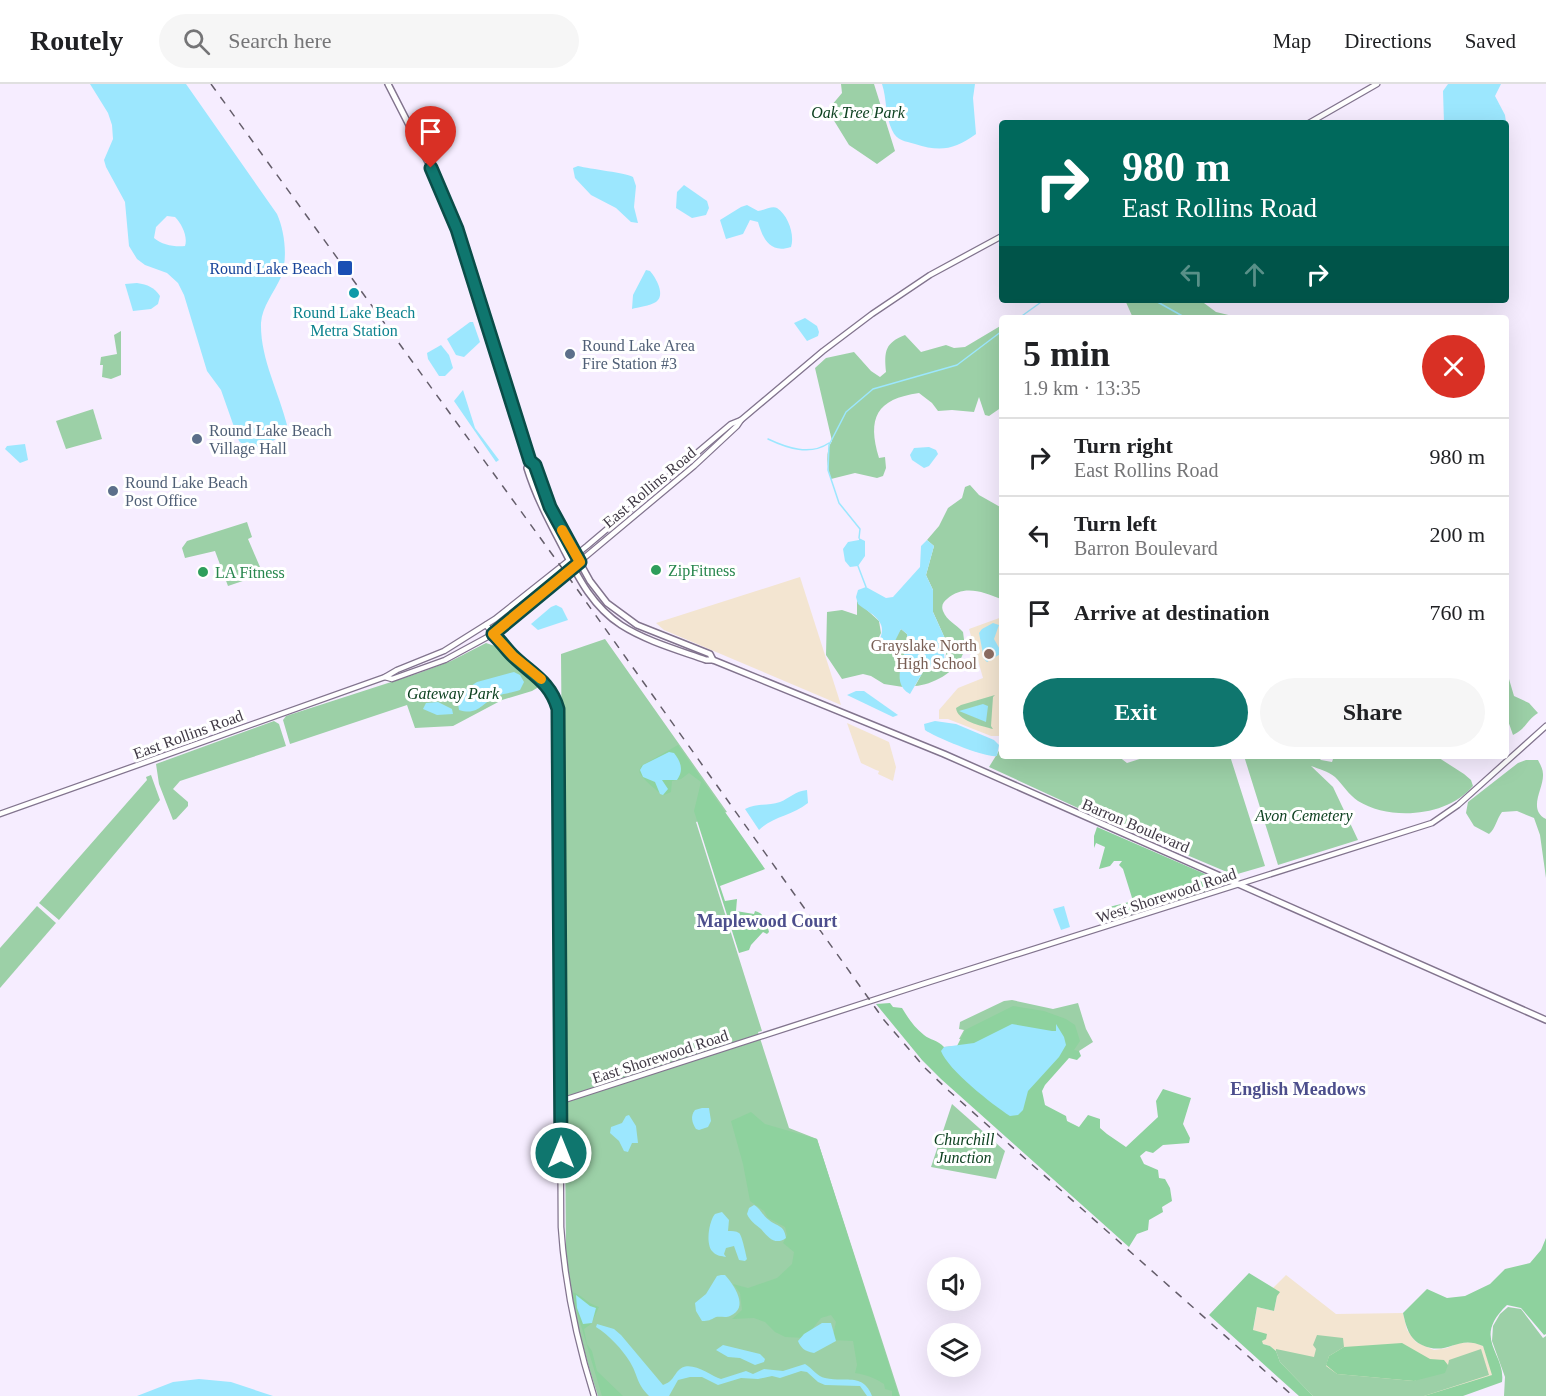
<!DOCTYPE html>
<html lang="en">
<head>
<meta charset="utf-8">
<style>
  body { margin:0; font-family:"Times New Roman",serif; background:#f6f6f6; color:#202124; height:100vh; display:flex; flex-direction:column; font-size:22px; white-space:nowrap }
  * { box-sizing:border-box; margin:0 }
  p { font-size:20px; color:#757577 }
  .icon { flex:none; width:33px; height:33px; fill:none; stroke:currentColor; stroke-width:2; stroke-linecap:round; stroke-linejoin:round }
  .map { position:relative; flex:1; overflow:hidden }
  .sheet { position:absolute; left:999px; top:231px; width:510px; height:444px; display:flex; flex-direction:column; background:#fff; border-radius:6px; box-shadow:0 6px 24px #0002 }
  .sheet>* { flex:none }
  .top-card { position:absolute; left:999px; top:36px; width:510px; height:183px; border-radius:6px; box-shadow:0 6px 24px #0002; background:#00695c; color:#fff; overflow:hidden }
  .fabs { position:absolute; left:927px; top:1173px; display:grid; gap:12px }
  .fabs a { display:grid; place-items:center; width:54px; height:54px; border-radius:50%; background:#fff; box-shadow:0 6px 24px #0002; font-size:30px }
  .pin { position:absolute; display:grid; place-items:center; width:51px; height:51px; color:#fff; margin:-62px -26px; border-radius:50% 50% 50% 0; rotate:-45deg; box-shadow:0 0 6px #0007 }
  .pin .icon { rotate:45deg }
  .me { position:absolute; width:66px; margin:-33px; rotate:0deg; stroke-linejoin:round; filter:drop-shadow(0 0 4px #0008) }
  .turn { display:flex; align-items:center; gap:21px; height:126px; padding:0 24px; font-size:27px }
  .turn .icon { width:78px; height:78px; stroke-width:2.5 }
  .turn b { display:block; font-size:42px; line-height:51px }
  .lanes { display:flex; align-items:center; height:57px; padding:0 24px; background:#0003; justify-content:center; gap:30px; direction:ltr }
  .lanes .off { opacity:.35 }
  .round { display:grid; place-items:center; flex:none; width:63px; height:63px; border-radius:32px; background:#f6f6f6 }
  .summary { display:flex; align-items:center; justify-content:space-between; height:102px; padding:0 24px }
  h1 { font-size:36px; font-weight:800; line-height:45px }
  .cta { display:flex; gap:12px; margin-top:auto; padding:12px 24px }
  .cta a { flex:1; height:69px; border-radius:36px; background:#0f766e; color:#fff; font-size:24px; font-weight:800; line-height:69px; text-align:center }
  .cta a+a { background:#f6f6f6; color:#202124 }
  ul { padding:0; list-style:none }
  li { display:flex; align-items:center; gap:18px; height:78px; padding:0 24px; border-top:2px solid #e0e0e0 }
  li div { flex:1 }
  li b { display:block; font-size:22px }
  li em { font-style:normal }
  header { display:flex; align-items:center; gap:36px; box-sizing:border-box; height:84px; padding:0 30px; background:#fff; border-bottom:2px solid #e0e0e0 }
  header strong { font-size:28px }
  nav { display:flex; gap:33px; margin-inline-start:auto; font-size:21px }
  .search { width:420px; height:54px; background:#f6f6f6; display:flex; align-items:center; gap:15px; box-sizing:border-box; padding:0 21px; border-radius:33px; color:#757577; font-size:22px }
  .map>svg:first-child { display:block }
  .education { fill:#f3e5d1 }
  .green { fill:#9cd0a7 }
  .forest { fill:#8ed29e }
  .water { fill:#9ce7fe; fill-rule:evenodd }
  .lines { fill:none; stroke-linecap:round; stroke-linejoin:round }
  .stream { stroke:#9ce7fe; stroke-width:1.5 }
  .secondary-casing { stroke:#82748e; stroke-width:7 }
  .primary-casing { stroke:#82748e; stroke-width:8 }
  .secondary { stroke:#fff; stroke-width:4.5 }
  .primary { stroke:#fff; stroke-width:5 }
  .rail { stroke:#645d6a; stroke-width:1.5; stroke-dasharray:8 8; stroke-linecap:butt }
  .route-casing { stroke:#0a4d48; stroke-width:15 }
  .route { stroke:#0f766e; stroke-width:10 }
  .slow { stroke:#f59e0b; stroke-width:10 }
  .transit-dot { fill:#1a4fb4; stroke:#fff; stroke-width:2 }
  .culture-dot { fill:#0f9aa8; stroke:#fff; stroke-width:2 }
  .service-dot { fill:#5c6f8a; stroke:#fff; stroke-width:2 }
  .leisure-dot { fill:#2e9e5b; stroke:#fff; stroke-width:2 }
  .education-dot { fill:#8d6e63; stroke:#fff; stroke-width:2 }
  .labels { text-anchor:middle; stroke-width:6; stroke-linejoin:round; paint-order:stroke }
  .park-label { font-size:16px; font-style:italic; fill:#0d4120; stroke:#fff }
  .transit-label { font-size:16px; fill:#164399; stroke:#fff; text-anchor:end }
  .culture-label { font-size:16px; fill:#0d838f; stroke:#fff }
  .service-label { font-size:16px; fill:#4e5e75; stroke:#fff; text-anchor:start }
  .street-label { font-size:16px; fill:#3f3844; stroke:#fff }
  .leisure-label { font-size:16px; fill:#27864d; stroke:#fff; text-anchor:start }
  .education-label { font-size:16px; fill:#785e54; stroke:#fff; text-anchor:end }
  .neighbourhood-label { font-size:18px; font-weight:bold; fill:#4c4e8c; stroke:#fff }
</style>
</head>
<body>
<header>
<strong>Routely</strong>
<div class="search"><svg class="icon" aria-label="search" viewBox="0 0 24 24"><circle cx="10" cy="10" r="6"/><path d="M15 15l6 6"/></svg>Search here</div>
<nav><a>Map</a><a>Directions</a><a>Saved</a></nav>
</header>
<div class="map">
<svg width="1546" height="1312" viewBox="0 0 1546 1312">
  <rect width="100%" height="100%" fill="#f6edff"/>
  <!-- education -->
  <g class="education">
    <polygon points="800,493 841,621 664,546 656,539"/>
    <polygon points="1002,533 1002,652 991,652 948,635 939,635 939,626 958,604 983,594 969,545"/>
    <polygon points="847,639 889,658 896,683 893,697 878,690 879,687 876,686 861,679"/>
    <polygon points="1286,1191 1336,1230 1403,1229 1407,1246 1416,1258 1434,1266 1447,1264 1458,1259 1475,1258 1483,1262 1493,1291 1426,1312 1313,1312 1280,1278 1276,1267 1270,1262 1263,1260 1253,1247 1257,1223 1274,1227 1277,1212 1273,1204"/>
  </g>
  <!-- green -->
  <g class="green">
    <polygon points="841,0 874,0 895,67 877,80 849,61 833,35 826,28 842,9"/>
    <polygon points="1125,216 1200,216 1216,228 1241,234 1133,234"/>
    <path d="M1002 241V323L989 332 985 331 979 313 974 328 952 326 938 327 932 319 919 309C876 315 867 334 879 374L885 373 886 384 883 392 877 394 855 389 831 395C827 383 825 367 832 357L815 284 826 274 854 268 871 287 880 293 886 288C884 267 885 259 905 251L921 268 946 261 954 264 965 263Z"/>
    <polygon points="121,247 121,291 111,295 102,293 103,281 100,281 101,273 117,270 114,251"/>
    <polygon points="93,325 102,355 66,365 56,337"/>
    <path d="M970 401 979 411 1002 424V503L1000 504 999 511 1001 515C983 508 964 500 947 515 943 518 941 522 943 527 947 537 956 540 963 548 964 556 966 564 962 572 956 588 932 601 915 602L924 586 940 584 945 580 947 559 933 528V506L926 491 934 462 927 456 939 442 948 424 962 414 965 403Z"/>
    <polygon points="247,438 252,453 248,455 263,490 228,502 215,467 185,474 182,464 187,457"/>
    <path d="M857 517 879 537 881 549 873 565C887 566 894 554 901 545L907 550C911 570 896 580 903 603L884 600 871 592 863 590 842 595 826 571 827 528 842 526 857 531Z"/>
    <path d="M605 555 727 728 696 738 762 947 758 948 789 1044 817 1055 900 1312H598C583 1266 570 1219 566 1171L561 570Z"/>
    <polygon points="486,559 498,563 514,580 535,594 539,600 537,604 532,607 502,616 453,642 415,644 407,621 290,660 283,636 286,632 419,589 451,577"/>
    <path d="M1506 593 1509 595 1514 612 1529 619 1538 629C1526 637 1526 645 1513 651L1506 631Z"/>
    <path d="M995 611 993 613 991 642 993 645C982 642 957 637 956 624L961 621Z"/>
    <polygon points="274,637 279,640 286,662 180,697 173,705 188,718 188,722 176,735 173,736 159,700 156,680"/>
    <polygon points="1002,662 1002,672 1118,672 1127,679 1149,672 1230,672 1265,782 1234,791 1104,736 989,683"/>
    <path d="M1244 672H1317L1321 676 1332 678 1334 672H1436L1464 690 1471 696 1473 702C1447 733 1390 737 1358 717 1349 711 1343 701 1335 693 1328 687 1319 685 1311 682L1333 703 1358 756 1278 781Z"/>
    <path d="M1526 676H1538C1540 680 1543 685 1543 690 1544 705 1527 725 1546 735V794L1540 751 1534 734 1517 727 1502 728C1496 736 1496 744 1489 750L1474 742 1466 729 1468 718 1518 679Z"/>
    <polygon points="151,691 160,716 59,836 39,819 147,696 146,693"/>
    <polygon points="37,822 56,839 0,904 0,864"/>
    <polygon points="1012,916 1053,925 1078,919 1086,945 1093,958 1079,967 1073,967 959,955 964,946 959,945 960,938 1004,917"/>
    <polygon points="952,1020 1005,1067 996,1095 931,1083"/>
    <polygon points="1508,1223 1521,1225 1543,1254 1546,1252 1546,1312 1504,1312 1505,1293 1492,1257 1493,1242 1500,1230"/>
    <polygon points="1317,1251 1343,1254 1344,1263 1329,1272 1326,1282 1337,1290 1414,1297 1448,1281 1449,1276 1481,1265 1489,1291 1424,1312 1313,1312 1280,1278 1276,1267 1276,1265 1314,1273 1316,1265 1313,1261"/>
  </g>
  <!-- forest -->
  <g class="forest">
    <path d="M678 661 765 785 720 802 725 817 737 815 736 827 754 830 755 827C765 829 767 840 769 848L767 850 763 848 751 861 749 866 739 869 694 727 701 698 689 689 681 695 672 697 671 708 664 711C660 710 644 696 641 691 638 687 640 686 641 682Z"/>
    <polygon points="1097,743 1212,793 1218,796 1220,801 1214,805 1115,836 1109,823 1133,817 1123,785 1119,781 1122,777 1114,777 1110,782 1099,785 1105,763 1096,759 1094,764 1094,752"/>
    <path d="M890 919 893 923 902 924C908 934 914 943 924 951 930 956 938 956 944 963L957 962 965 946 1013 922 1044 927 1066 935 1075 941 1080 957 1074 966 1079 967 1081 972 1077 976 1069 974 1045 1001 1042 1007 1045 1021 1066 1032 1067 1037 1079 1043 1088 1031 1100 1035V1044L1107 1050 1126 1063 1158 1033 1156 1017 1163 1005 1191 1014 1183 1040 1190 1054 1189 1059 1163 1061 1153 1069 1146 1067 1140 1072 1144 1080 1158 1086 1159 1094 1165 1095 1170 1104 1172 1117 1162 1123 1163 1128 1149 1136 1148 1146 1137 1150 1129 1163 941 995 922 976 876 920Z"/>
    <path d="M751 1028 765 1040 817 1055 899 1312H892V1307L885 1305 884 1300C875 1294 867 1291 855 1289L857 1281 853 1257 832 1256 836 1238 831 1231 821 1234 805 1254 785 1253 775 1248 765 1238 754 1234 732 1235 742 1226 740 1209 733 1200 748 1204 777 1194 792 1180 794 1168 783 1159 787 1151 785 1143 768 1134 764 1127 750 1117 743 1080 731 1037Z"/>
    <path d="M1546 1154V1250L1544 1251 1521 1224 1507 1221C1471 1255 1506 1269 1502 1298L1463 1312H1424L1492 1291 1483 1262C1457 1250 1448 1273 1422 1261 1409 1255 1406 1242 1403 1229L1427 1205 1447 1214 1465 1212 1490 1200 1505 1185 1530 1179 1541 1166Z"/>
    <polygon points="1249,1189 1280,1208 1277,1212 1274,1227 1257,1223 1253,1246 1267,1250 1266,1255 1262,1257 1263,1260 1270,1262 1276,1267 1280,1278 1313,1312 1299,1312 1209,1231"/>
    <path d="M571 1208C582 1210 587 1220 599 1223L591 1240 584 1245 587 1260 592 1267 597 1287 623 1312H602Z"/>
    <polygon points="1402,1259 1430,1275 1444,1276 1448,1281 1445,1289 1414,1297 1337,1290 1326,1281 1329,1272 1344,1263"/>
  </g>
  <!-- water -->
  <g class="water">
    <path d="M90 0H186L277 130C285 148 288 175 281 193 274 209 262 222 261 239 260 274 279 308 287 341 282 357 253 371 239 357L221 306 207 287 184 211 178 199 167 189 145 181 137 175 129 162 125 118 106 83 104 76 113 55 112 41 108 29ZM167 132 175 133C182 140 188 153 185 162 174 163 162 161 154 154L156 143Z"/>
    <path d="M882 0H975L973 14 976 50C954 66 940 68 915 60 905 57 897 57 892 46 885 32 887 15 882 0Z"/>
    <polygon points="1448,0 1501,0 1495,12 1505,31 1506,38 1444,39 1443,7"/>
    <path d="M578 82C590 85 627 89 633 93L636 102 634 123 638 139 631 138 616 124 591 111 575 94 573 84Z"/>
    <polygon points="684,101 707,117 709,124 706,131 692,134 676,124 677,108"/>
    <path d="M747 121 758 127C763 127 772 121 777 124 788 131 795 151 791 163 770 170 763 155 758 138L750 136 743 150 726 155 720 136 741 123Z"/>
    <path d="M646 186 650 187C656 194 666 211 656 218 650 222 638 223 632 225L633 211Z"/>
    <path d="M137 199C148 201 154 203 160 212L158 220 151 225 133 227 125 200Z"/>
    <polygon points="805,234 817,242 819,248 818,252 807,257 794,239"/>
    <polygon points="470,238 473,238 480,258 464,273 456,271 447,255"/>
    <polygon points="441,261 449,271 453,284 445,292 439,292 428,275 427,269"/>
    <polygon points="463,306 475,344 499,376 496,378 454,317"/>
    <polygon points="25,360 28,376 20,379 5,365 7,362"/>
    <polygon points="929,363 936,366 938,370 929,382 924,384 912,376 910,371 914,364"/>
    <polygon points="859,454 865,457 865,472 858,482 850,483 845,477 843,465 848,458 859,456"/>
    <path d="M927 456 934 462 926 491 933 506V528L947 559 944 570 945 580 940 584 924 586 910 610C887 597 910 568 907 550L901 545 894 559 877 566 873 565C875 560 879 557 881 552 887 535 867 528 858 520L856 513 858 506 866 503 886 514 893 513 920 483 921 462Z"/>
    <polygon points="556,521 562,524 568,536 538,546 531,540 551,523"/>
    <polygon points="993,539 999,541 994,555 1002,569 987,578 984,575 979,549 982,545"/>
    <path d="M514 588 520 591 524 598 520 606C512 609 505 609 497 612 481 619 479 632 459 626L457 613 463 607 477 598Z"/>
    <polygon points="856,607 864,607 898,631 893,633 847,611"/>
    <polygon points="438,618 452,625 453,630 437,631 423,625 426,619"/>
    <polygon points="983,620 988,622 986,638 959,627"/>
    <path d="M935 637 956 640 994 656 999 661 997 672C985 674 935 653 925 646L924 640Z"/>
    <path d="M669 668 674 669C681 678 684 686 677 696H662L668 705 663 711 660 710 655 698 643 693 640 686 643 681Z"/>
    <path d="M807 706 808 719C792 732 773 732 759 746L745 725C756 719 768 722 780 718 790 714 795 707 807 706Z"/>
    <polygon points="1064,822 1070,843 1061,846 1053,825"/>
    <path d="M1012 940 1052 947H1056V940L1064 953 1066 961 1059 973 1028 1007 1023 1026 1018 1031 1010 1032C993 1021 948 986 941 967L944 963 974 959Z"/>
    <path d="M702 1024H709L711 1037 708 1043 699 1046 696 1045C692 1039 690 1032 695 1026Z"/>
    <polygon points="629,1031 636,1042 638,1059 632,1059 628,1068 624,1067 619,1057 610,1049 611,1043 622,1039 626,1032"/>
    <path d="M754 1121C761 1125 762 1131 769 1136 777 1143 784 1140 786 1154 775 1162 768 1153 761 1145 755 1140 750 1137 747 1130L749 1124Z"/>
    <path d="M722 1128 729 1136 728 1147C732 1147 736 1147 739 1149 742 1151 746 1171 747 1175L745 1177 739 1176 734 1162 726 1164 724 1170 726 1173C722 1172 716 1172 713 1168 705 1161 709 1137 715 1130Z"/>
    <path d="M721 1191H725C734 1201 750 1224 730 1232 726 1234 720 1232 716 1233 710 1236 709 1237 702 1237L696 1227 695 1219 706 1210 717 1192Z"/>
    <polygon points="576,1211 590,1222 596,1224 592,1239 583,1240 577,1224"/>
    <path d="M822 1239H831L836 1257 814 1269C804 1267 801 1264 798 1257L804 1250Z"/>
    <path d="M597 1240 614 1245 621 1251 663 1301C671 1298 672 1295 677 1288 688 1273 709 1291 721 1295L746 1287 753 1290 764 1285 783 1287 805 1280C812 1284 818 1293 825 1294 844 1299 863 1288 872 1312H867L860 1302 825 1301 818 1298 807 1288 801 1287 780 1294 772 1292 758 1295 741 1294 718 1301 702 1293H690L678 1296 669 1312H649C636 1299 638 1291 630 1278 622 1265 609 1251 596 1243Z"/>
    <polygon points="723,1261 760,1270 765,1275 764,1278 755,1281 740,1274 728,1273 716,1266"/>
    <polygon points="199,1295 231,1298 273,1312 137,1312 173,1298"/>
  </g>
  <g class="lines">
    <!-- stream -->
    <g class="stream">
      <polyline points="1154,216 1186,234"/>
      <polyline points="1019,234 1044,216"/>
      <path d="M768 355C787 364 810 372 829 359"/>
      <polyline points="859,454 860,445 839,419 828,386 829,361 846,328 873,305 957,281 1002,247"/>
      <polyline points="858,482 866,503"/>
    </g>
    <defs>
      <g id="secondary">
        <polyline points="1309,39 1377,0"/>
        <path d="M486 541C495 552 505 565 515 574 533 589 551 601 558 625L561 1143C565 1203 576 1255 594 1312"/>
        <polyline points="385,593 392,595 445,576 493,550 694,382 737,342 741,336 823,267 872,230 930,191 1002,152"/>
        <polyline points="0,730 385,593 397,586 444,567 495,535 587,462 731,340 741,336"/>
        <polyline points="561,1017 923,900 1432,739 1458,721 1546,642"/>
      </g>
      <g id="primary">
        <polyline points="388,0 431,84 457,145 530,377 535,381 555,434 590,497 607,519 637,541 710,570 713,576"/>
        <path d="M530 377 527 384C536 413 549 437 563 464 578 493 592 522 621 541 646 557 678 566 706 576H713L944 670 1546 936"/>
      </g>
    </defs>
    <!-- secondary casing -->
    <use href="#secondary" class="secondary-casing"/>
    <!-- primary casing -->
    <use href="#primary" class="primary-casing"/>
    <!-- secondary -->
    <use href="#secondary" class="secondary"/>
    <!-- primary -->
    <use href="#primary" class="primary"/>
    <!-- rail -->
    <polyline class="rail" points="211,0 557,477 884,936 925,984 949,1007 1293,1312"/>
  </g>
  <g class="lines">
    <defs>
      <path id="route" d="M431 84 457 145 530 377 535 381 550 423 580 478 493 550C500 556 505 564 512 571 531 590 550 597 558 625L561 1069"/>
    </defs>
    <!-- route casing -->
    <use href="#route" class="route-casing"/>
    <!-- route -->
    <use href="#route" class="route"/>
    <!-- slow -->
    <polyline class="slow" points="541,595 513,572 493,550 580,478 562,446"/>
  </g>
  <!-- markers -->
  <rect class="transit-dot" x="337" y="176" width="16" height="16" rx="3"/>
  <circle class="culture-dot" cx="354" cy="209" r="6"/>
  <g class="service-dot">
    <circle cx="570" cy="270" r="6"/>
    <circle cx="197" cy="355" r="6"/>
    <circle cx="113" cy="407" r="6"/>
  </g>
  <g class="leisure-dot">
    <circle cx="656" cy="486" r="6"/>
    <circle cx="203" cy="488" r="6"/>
  </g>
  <circle class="education-dot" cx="989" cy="570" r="6"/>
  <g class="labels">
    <!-- park labels -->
    <g class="park-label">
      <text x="858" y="34">Oak Tree Park</text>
      <text x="453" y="615">Gateway Park</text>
      <text x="1304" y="737">Avon Cemetery</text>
      <text x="964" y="1061">Churchill<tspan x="964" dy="18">Junction</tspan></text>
    </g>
    <!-- transit labels -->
    <g class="transit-label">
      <text x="332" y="190">Round Lake Beach</text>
    </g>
    <!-- culture labels -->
    <g class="culture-label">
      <text x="354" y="234">Round Lake Beach<tspan x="354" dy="18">Metra Station</tspan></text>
    </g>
    <!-- service labels -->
    <g class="service-label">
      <text x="582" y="267">Round Lake Area<tspan x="582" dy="18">Fire Station #3</tspan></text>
      <text x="209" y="352">Round Lake Beach<tspan x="209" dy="18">Village Hall</tspan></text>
      <text x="125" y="404">Round Lake Beach<tspan x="125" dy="18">Post Office</tspan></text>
    </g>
    <!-- street labels -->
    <g class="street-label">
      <text transform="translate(649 403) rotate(-40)" y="6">East Rollins Road</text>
      <text transform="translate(188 650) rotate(-20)" y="6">East Rollins Road</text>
      <text transform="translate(1136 741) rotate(23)" y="6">Barron Boulevard</text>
      <text transform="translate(1166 811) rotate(-18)" y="6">West Shorewood Road</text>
      <text transform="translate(660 972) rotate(-18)" y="6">East Shorewood Road</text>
    </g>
    <!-- leisure labels -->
    <g class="leisure-label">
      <text x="668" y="492">ZipFitness</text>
      <text x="215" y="494">LA Fitness</text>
    </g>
    <!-- education labels -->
    <g class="education-label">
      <text x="977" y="567">Grayslake North<tspan x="977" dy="18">High School</tspan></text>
    </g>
    <!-- neighbourhood labels -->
    <g class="neighbourhood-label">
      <text x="767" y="843">Maplewood Court</text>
      <text x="1298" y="1011">English Meadows</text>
    </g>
  </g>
</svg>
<div class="fabs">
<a><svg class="icon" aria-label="sound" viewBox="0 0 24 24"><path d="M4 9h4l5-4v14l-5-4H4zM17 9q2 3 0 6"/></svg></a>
<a><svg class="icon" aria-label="layers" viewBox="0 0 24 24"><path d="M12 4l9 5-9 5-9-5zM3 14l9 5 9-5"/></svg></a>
</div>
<div class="pin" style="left:431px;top:84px;background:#d93025"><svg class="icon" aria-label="arrive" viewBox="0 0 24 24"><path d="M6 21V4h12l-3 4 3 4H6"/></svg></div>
<svg class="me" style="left:561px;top:1069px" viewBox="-20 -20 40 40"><circle r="17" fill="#0f766e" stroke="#fff" stroke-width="3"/><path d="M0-11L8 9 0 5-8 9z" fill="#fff"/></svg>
<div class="top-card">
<div class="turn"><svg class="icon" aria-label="right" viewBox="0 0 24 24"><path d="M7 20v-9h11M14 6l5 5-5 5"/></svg><div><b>980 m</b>East Rollins Road</div></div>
<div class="lanes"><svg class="icon off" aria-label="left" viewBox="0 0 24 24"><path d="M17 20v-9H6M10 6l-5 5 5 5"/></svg><svg class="icon off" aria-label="ahead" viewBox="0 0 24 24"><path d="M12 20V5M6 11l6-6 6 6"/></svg><svg class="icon" aria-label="right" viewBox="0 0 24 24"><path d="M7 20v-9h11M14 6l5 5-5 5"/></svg></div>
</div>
<section class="sheet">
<div class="summary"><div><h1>5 min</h1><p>1.9 km · 13:35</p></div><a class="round" style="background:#d93025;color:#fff"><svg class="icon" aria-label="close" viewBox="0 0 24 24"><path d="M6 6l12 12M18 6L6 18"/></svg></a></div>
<ul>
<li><svg class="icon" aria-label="right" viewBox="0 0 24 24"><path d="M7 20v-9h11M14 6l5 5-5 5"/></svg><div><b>Turn right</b><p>East Rollins Road</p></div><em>980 m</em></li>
<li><svg class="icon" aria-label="left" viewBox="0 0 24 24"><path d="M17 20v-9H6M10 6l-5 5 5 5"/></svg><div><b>Turn left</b><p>Barron Boulevard</p></div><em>200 m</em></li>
<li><svg class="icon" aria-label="arrive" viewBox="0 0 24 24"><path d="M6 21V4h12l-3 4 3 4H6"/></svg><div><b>Arrive at destination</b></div><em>760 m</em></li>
</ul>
<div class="cta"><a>Exit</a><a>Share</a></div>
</section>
</div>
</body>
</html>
